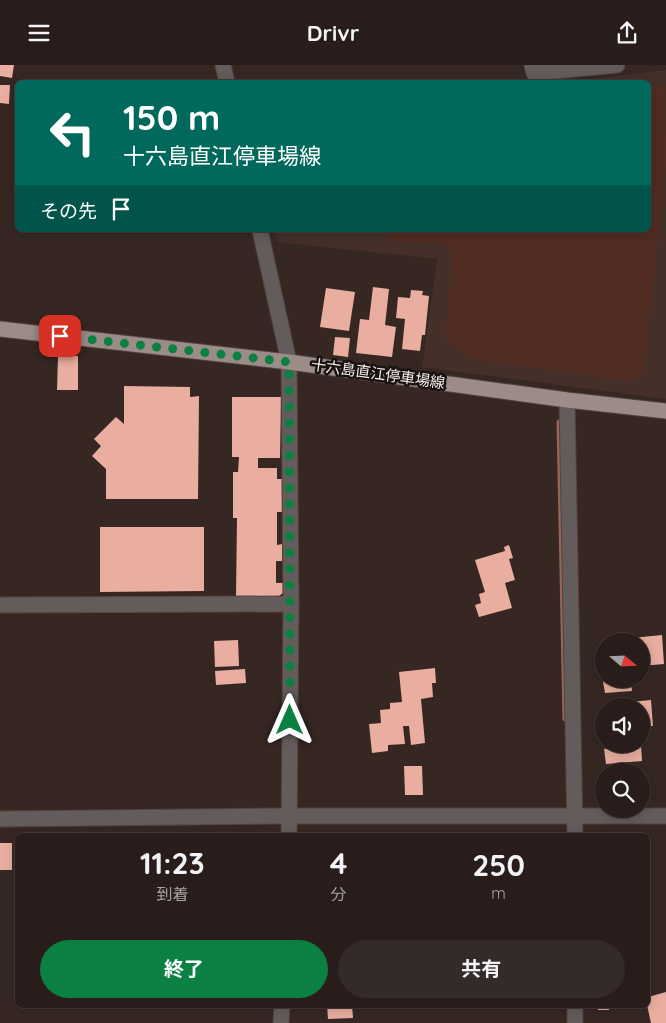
<!DOCTYPE html>
<html lang="ja">
<head>
<meta charset="utf-8">
<style>
  body { margin:0; font-family:Quicksand,"Noto Sans JP",sans-serif; background:#342a27; color:#f1f3f6; height:100vh; display:flex; flex-direction:column; font-size:19px; white-space:nowrap }
  * { box-sizing:border-box; margin:0 }
  p { font-size:16px; color:#a5a2a2 }
  .icon { flex:none; width:28px; height:28px; fill:none; stroke:currentColor; stroke-width:2; stroke-linecap:round; stroke-linejoin:round }
  .map { position:relative; flex:1; overflow:hidden }
  .sheet { position:absolute; left:15px; top:768px; width:635px; height:175px; display:flex; flex-direction:column; background:#281d1a; border-radius:8px; box-shadow:0 2px 12px #0003,0 0 0 1px #443b39 }
  .sheet>* { flex:none }
  .banner { position:absolute; left:15px; top:15px; width:636px; height:152px; border-radius:8px; box-shadow:0 2px 12px #0003,0 0 0 1px #443b39; background:#00695c; color:#fff; overflow:hidden }
  .needle { width:32px; rotate:109deg }
  .buttons { position:absolute; left:595px; top:568px; display:grid; gap:10px }
  .buttons a { display:grid; place-items:center; width:55px; height:55px; border-radius:50%; background:#281d1a; box-shadow:0 2px 12px #0003,0 0 0 1px #443b39; font-size:25px }
  .pin { position:absolute; display:grid; place-items:center; width:42px; height:42px; color:#fff; margin:-21px; border-radius:10px; box-shadow:0 2px 8px #0006 }
  .me { position:absolute; width:55px; margin:-28px; rotate:0deg; stroke-linejoin:round; filter:drop-shadow(0 0 4px #0008) }
  .turn { display:flex; align-items:center; gap:18px; height:105px; padding:0 25px; font-size:22px }
  .turn .icon { width:65px; height:65px; stroke-width:2.5 }
  .turn b { display:block; font-size:35px; line-height:42px }
  .then { display:flex; align-items:center; height:48px; padding:0 25px; background:#0003; gap:10px; font-size:19px }
  .eta { display:flex; justify-content:space-evenly; align-items:center; height:85px; text-align:center }
  .eta b { font-size:30px; font-weight:700; line-height:35px }
  .cta { display:flex; gap:10px; margin-top:auto; padding:10px 25px }
  .cta a { flex:1; height:58px; border-radius:30px; background:#0b8043; color:#fff; font-size:20px; font-weight:700; line-height:58px; text-align:center }
  .cta a+a { background:#342a27; color:#f1f3f6 }
  header { display:flex; justify-content:space-between; align-items:center; height:65px; padding:0 25px; background:#281d1a; font-size:22px; font-weight:700 }
  .map>svg:first-child { display:block }
  .built { fill:#442f29 }
  .green { fill:#512c22 }
  .lines { fill:none; stroke-linecap:round; stroke-linejoin:round }
  .stream { stroke:#996557; stroke-width:5 }
  .building { fill:#e9ae9f }
  .minor-casing { stroke:#51433f; stroke-width:17 }
  .major-casing { stroke:#51433f; stroke-width:17 }
  .minor { stroke:#645c5a; stroke-width:15 }
  .major { stroke:#9c8c88; stroke-width:15 }
  .route { stroke:#0b8043; stroke-width:9; stroke-dasharray:0 16.2 }
  .labels { text-anchor:middle; stroke-width:5; stroke-linejoin:round; paint-order:stroke }
  .street-label { font-size:15px; fill:#f7edea; stroke:#181210 }
</style>
</head>
<body>
<header><svg class="icon" aria-label="menu" viewBox="0 0 24 24"><path d="M4 6h16M4 12h16M4 18h16"/></svg>Drivr<svg class="icon" aria-label="share" viewBox="0 0 24 24"><path d="M12 15V3M7 8l5-5 5 5M5 13v7h14v-7"/></svg></header>
<div class="map">
<svg width="666" height="958" viewBox="0 0 666 958">
  <rect width="100%" height="100%" fill="#362723"/>
  <!-- built -->
  <polygon class="built" points="666,5 666,334 422,302 437,194 277,177 275,165 649,165 649,18 565,17"/>
  <!-- green -->
  <polygon class="green" points="665,19 666,100 644,305 632,317 468,293 445,271 453,187 436,177 388,176 387,165 649,165 649,21"/>
  <g class="lines">
    <!-- stream -->
    <polyline class="stream" points="559,357 565,654"/>
  </g>
  <!-- building -->
  <g class="building">
    <polygon points="0,0 14,0 12,13 0,11"/>
    <polygon points="0,20 10,20 9,39 0,38"/>
    <polygon points="373,222 389,224 385,260 396,262 392,292 356,288 360,254 369,255"/>
    <polygon points="326,223 355,227 349,266 320,262"/>
    <polygon points="411,225 423,226 422,230 429,231 425,270 422,270 420,286 402,284 405,254 396,253 398,232 410,233"/>
    <polygon points="335,272 350,273 348,292 333,290"/>
    <polygon points="58,291 78,291 78,325 57,325"/>
    <polygon points="124,321 190,322 190,332 199,331 198,434 106,434 106,404 92,391 101,381 94,374 116,352 124,359"/>
    <polygon points="232,332 281,332 280,393 258,393 258,403 277,403 277,414 286,414 285,447 277,447 277,480 282,479 282,496 276,496 276,518 285,518 285,526 278,532 236,531 237,453 233,453 233,407 238,407 239,392 232,392"/>
    <polygon points="100,462 204,462 204,526 100,527"/>
    <polygon points="509,480 513,493 509,494 515,515 505,518 512,543 479,552 475,540 481,538 479,529 485,527 475,495 505,486 504,482"/>
    <polygon points="662,570 664,599 641,601 641,576 611,576 611,575"/>
    <polygon points="238,575 239,601 215,602 214,576"/>
    <polygon points="435,603 436,618 432,618 433,632 421,634 425,678 411,680 409,661 403,661 405,679 388,680 388,686 372,688 369,659 381,658 380,645 390,644 390,638 402,637 399,607"/>
    <polygon points="245,604 246,618 216,620 215,606"/>
    <polygon points="615,614 631,614 632,626 605,628 603,617 615,616"/>
    <polygon points="651,635 653,661 641,661 641,641 608,641 608,639"/>
    <polygon points="611,679 641,679 642,696 606,699 604,684 611,683"/>
    <polygon points="404,701 422,701 423,730 405,730"/>
    <rect x="0" y="778" width="12" height="27"/>
    <polygon points="666,927 666,958 651,958 647,940 648,932"/>
    <polygon points="327,940 352,940 353,953 328,954"/>
    <rect x="598" y="940" width="11" height="5"/>
  </g>
  <g class="lines">
    <defs>
      <g id="minor">
        <polyline points="223,0 227,18"/>
        <polyline points="532,0 534,8 617,0"/>
        <polyline points="260,165 289,297 291,539 289,770"/>
        <polyline points="567,335 575,770"/>
        <polyline points="0,540 291,539"/>
        <polyline points="0,754 289,751 666,751"/>
        <polyline points="575,940 575,958"/>
        <polyline points="281,958 282,940"/>
      </g>
      <polyline id="major" points="0,264 289,297 567,335 666,346"/>
    </defs>
    <!-- minor casing -->
    <use href="#minor" class="minor-casing"/>
    <!-- major casing -->
    <use href="#major" class="major-casing"/>
    <!-- minor -->
    <use href="#minor" class="minor"/>
    <!-- major -->
    <use href="#major" class="major"/>
  </g>
  <g class="lines">
    <!-- route -->
    <polyline class="route" points="60,271 289,297 290,655"/>
  </g>
  <g class="labels">
    <!-- street labels -->
    <g class="street-label">
      <text transform="translate(378 309) rotate(8)" y="5">十六島直江停車場線</text>
    </g>
  </g>
</svg>
<div class="buttons">
<a><svg class="needle" viewBox="-14 -14 28 28"><path d="M0-13l5 13h-10z" fill="#e53935"/><path d="M0 13l5-13h-10z" fill="#a5a2a2"/></svg></a>
<a><svg class="icon" aria-label="sound" viewBox="0 0 24 24"><path d="M4 9h4l5-4v14l-5-4H4zM17 9q2 3 0 6"/></svg></a>
<a><svg class="icon" aria-label="search" viewBox="0 0 24 24"><circle cx="10" cy="10" r="6"/><path d="M15 15l6 6"/></svg></a>
</div>
<div class="pin" style="left:60px;top:271px;background:#d93025"><svg class="icon" aria-label="arrive" viewBox="0 0 24 24"><path d="M6 21V4h12l-3 4 3 4H6"/></svg></div>
<svg class="me" style="left:290px;top:655px" viewBox="-20 -20 40 40"><path d="M0-17L14 15 0 8-14 15z" fill="#0b8043" stroke="#fff" stroke-width="4"/></svg>
<div class="banner">
<div class="turn"><svg class="icon" aria-label="left" viewBox="0 0 24 24"><path d="M17 20v-9H6M10 6l-5 5 5 5"/></svg><div><b>150 m</b>十六島直江停車場線</div></div>
<div class="then">その先<svg class="icon" aria-label="arrive" viewBox="0 0 24 24"><path d="M6 21V4h12l-3 4 3 4H6"/></svg></div>
</div>
<section class="sheet">
<div class="eta">
<div><b>11:23</b><p>到着</p></div>
<div><b>4</b><p>分</p></div>
<div><b>250</b><p>m</p></div>
</div>
<div class="cta"><a>終了</a><a>共有</a></div>
</section>
</div>
</body>
</html>
